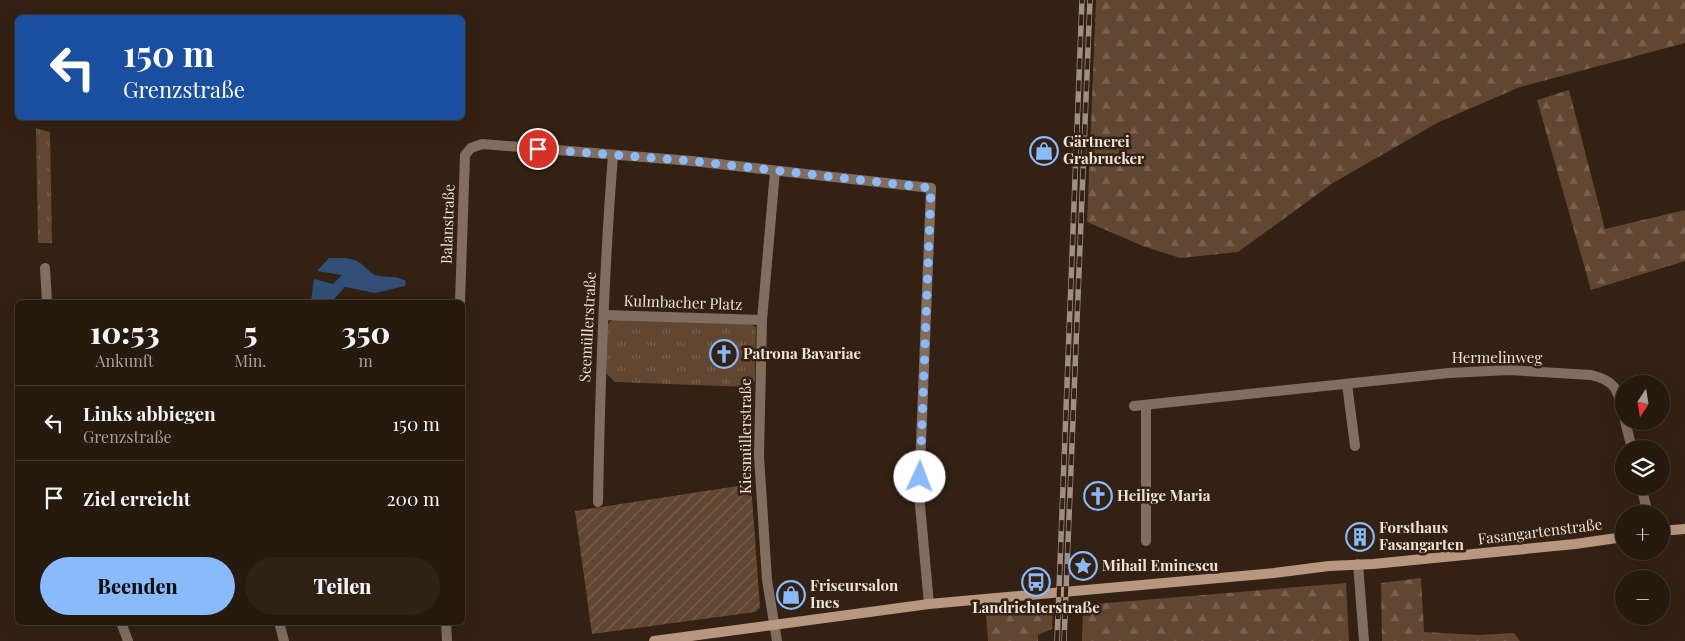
<!DOCTYPE html>
<html lang="de">
<head>
<meta charset="utf-8">
<style>
  body { margin:0; font-family:"Playfair Display",serif; background:#2e2217; color:#f1f3f6; height:100vh; display:flex; flex-direction:column; font-size:19px; white-space:nowrap }
  * { box-sizing:border-box; margin:0 }
  p { font-size:16px; color:#a4a09e }
  .icon { flex:none; width:28px; height:28px; fill:none; stroke:currentColor; stroke-width:2; stroke-linecap:round; stroke-linejoin:round }
  .map { position:relative; flex:1; overflow:hidden }
  .panel { position:absolute; left:15px; top:300px; width:450px; height:325px; display:flex; flex-direction:column; background:#26190e; border-radius:8px; box-shadow:0 5px 20px #0002,0 0 0 1px #42382e }
  .panel>* { flex:none }
  .banner { position:absolute; left:15px; top:15px; width:450px; height:105px; border-radius:8px; box-shadow:0 5px 20px #0002,0 0 0 1px #42382e; background:#1a4fa0; color:#fff; overflow:hidden }
  .needle { width:32px; rotate:192deg }
  .controls { position:absolute; left:1615px; top:375px; display:grid; gap:10px }
  .controls a { display:grid; place-items:center; width:55px; height:55px; border-radius:50%; background:#26190e; box-shadow:0 5px 20px #0002,0 0 0 1px #42382e; font-size:25px }
  .pin { position:absolute; display:grid; place-items:center; width:42px; height:42px; color:#fff; margin:-21px; border:2px solid #fff; border-radius:50%; box-shadow:0 1px 5px #0007 }
  .me { position:absolute; width:55px; margin:-28px; rotate:2deg; stroke-linejoin:round; filter:drop-shadow(0 0 4px #0008) }
  .turn { display:flex; align-items:center; gap:18px; height:105px; padding:0 25px; font-size:22px }
  .turn .icon { width:65px; height:65px; stroke-width:2.5 }
  .turn b { display:block; font-size:35px; line-height:42px }
  .eta { display:flex; justify-content:space-evenly; align-items:center; height:85px; text-align:center }
  .eta b { font-size:30px; font-weight:800; line-height:35px }
  .cta { display:flex; gap:10px; margin-top:auto; padding:10px 25px }
  .cta a { flex:1; height:58px; border-radius:30px; background:#89bafc; color:#111; font-size:20px; font-weight:800; line-height:58px; text-align:center }
  .cta a+a { background:#2e2217; color:#f1f3f6 }
  ul { padding:0; list-style:none }
  li { display:flex; align-items:center; gap:15px; height:75px; padding:0 25px; border-top:1px solid #42382e }
  li div { flex:1 }
  li b { display:block; font-size:19px }
  li em { font-style:normal }
  .map>svg:first-child { display:block }
  .grass { fill:url(#grass-tufts) }
  .forest { fill:url(#forest-firs) }
  .garden { fill:url(#garden-furrows) }
  .water { fill:#314f76 }
  .lines { fill:none; stroke-linecap:round; stroke-linejoin:round }
  .street { stroke:#826e5f; stroke-width:10 }
  .secondary { stroke:#b7977f; stroke-width:10 }
  .rail-casing { stroke:#9e8f83; stroke-width:5.5 }
  .rail { stroke:#332113; stroke-width:4; stroke-dasharray:11; stroke-linecap:butt }
  .route { stroke:#89bafc; stroke-width:9; stroke-dasharray:0 16.2 }
  .labels { text-anchor:middle; stroke-width:5; stroke-linejoin:round; paint-order:stroke }
  .poi-label { font-size:15px; font-weight:bold; fill:#efe3d9; stroke:#332113; text-anchor:start }
  .street-label { font-size:15px; fill:#efe3d9; stroke:#332113 }
</style>
</head>
<body>
<div class="map">
<svg width="1685" height="641" viewBox="0 0 1685 641">
  <defs>
    <pattern id="grass-tufts" width="24" height="20" patternUnits="userSpaceOnUse" patternTransform="scale(1.25)"><rect width="24" height="20" fill="#614631"/><path d="M3 7l-1-3M5 7V3M7 7l1-3M15 17l-1-3M17 17v-4M19 17l1-3" fill="none" stroke="#78614e"/></pattern>
    <pattern id="forest-firs" width="22" height="20" patternUnits="userSpaceOnUse" patternTransform="scale(1.25)"><rect width="22" height="20" fill="#614631"/><path d="M5 1l3.5 6h-7zM16 11l3.5 6h-7z" fill="#78614e"/></pattern>
    <pattern id="garden-furrows" width="10" height="10" patternUnits="userSpaceOnUse" patternTransform="scale(1.25)"><rect width="10" height="10" fill="#614631"/><path d="M-1 1l2-2M0 10L10 0M9 11l2-2" fill="none" stroke="#78614e"/></pattern>
  </defs>
  <rect width="100%" height="100%" fill="#332113"/>
  <!-- grass -->
  <g class="grass">
    <polygon points="36,128 50,132 52,243 38,243"/>
    <polygon points="613,319 750,324 756,327 755,380 749,387 615,382 606,373 606,326"/>
  </g>
  <!-- forest -->
  <g class="forest">
    <polygon points="1096,0 1685,0 1685,43 1520,87 1439,122 1333,183 1238,252 1180,258 1143,246 1087,222"/>
    <polygon points="1569,90 1605,229 1685,210 1685,261 1591,290 1537,100"/>
    <polygon points="1421,578 1424,632 1479,635 1514,633 1520,641 1382,641 1381,583"/>
    <polygon points="1346,583 1349,641 1082,641 1083,605"/>
    <polygon points="1053,607 1052,629 1038,635 1038,641 988,641 986,614"/>
  </g>
  <!-- garden -->
  <polygon class="garden" points="751,484 760,608 755,612 592,634 575,511"/>
  <!-- water -->
  <path class="water" d="M329 258C338 258 348 257 357 261 365 265 369 274 379 276 391 278 395 275 406 281L405 286 375 293 345 287 335 298 334 302H311L314 279 333 284 342 275 317 271Z"/>
  <g class="lines">
    <!-- street -->
    <g class="street">
      <polyline points="775,171 762,320 759,456 767,580 777,641"/>
      <polyline points="45,268 47,302"/>
      <polyline points="460,302 465,155 471,148 482,144 692,161 931,188 919,494 929,604"/>
      <polyline points="604,315 762,320"/>
      <polyline points="1347,384 1355,446"/>
      <polyline points="1146,405 1146,541"/>
      <path d="M1134 406 1449 373 1509 370 1591 375C1617 381 1618 391 1624 415"/>
      <polyline points="1625,421 1632,449"/>
      <polyline points="1641,486 1648,514"/>
      <path d="M598 502C600 386 604 270 613 155"/>
      <polyline points="1358,564 1364,641"/>
      <polyline points="121,622 128,641"/>
      <polyline points="279,622 284,641"/>
      <polyline points="446,622 447,641"/>
    </g>
    <!-- secondary -->
    <g class="secondary">
      <polyline points="1661,531 1685,529"/>
      <polyline points="654,641 929,604 1274,573 1329,566 1373,564 1575,544 1624,537"/>
    </g>
    <defs>
      <g id="rail">
        <polyline points="1057,641 1082,0"/>
        <polyline points="1064,641 1090,0"/>
      </g>
    </defs>
    <!-- rail casing -->
    <use href="#rail" class="rail-casing"/>
    <!-- rail -->
    <use href="#rail" class="rail"/>
  </g>
  <g class="lines">
    <!-- route -->
    <polyline class="route" points="538,149 692,161 931,188 920,477"/>
  </g>
  <!-- icons -->
  <defs>
    <symbol id="shop-ring" viewBox="-11 -11 22 22"><circle r="9.5" fill="#332113" stroke="#89bafc" stroke-width="1.5"/><path d="M-5-2.5h2.3a2.7 3.5 0 0 1 5.4 0H5L5.5 6h-11ZM-1.5-2.5h3a1.5 2.3 0 0 0-3 0Z" fill="#89bafc"/></symbol>
    <symbol id="church-ring" viewBox="-11 -11 22 22"><circle r="9.5" fill="#332113" stroke="#89bafc" stroke-width="1.5"/><path d="M-1.2-6h2.4v3.5h3.3v2.4h-3.3V6h-2.4V-.1h-3.3v-2.4h3.3Z" fill="#89bafc"/></symbol>
    <symbol id="building-ring" viewBox="-11 -11 22 22"><circle r="9.5" fill="#332113" stroke="#89bafc" stroke-width="1.5"/><path d="M-4-6H4V6H1V3H-1V6H-4ZM-2.5-4.3h1.7v1.8h-1.7ZM.8-4.3h1.7v1.8H.8ZM-2.5-1h1.7V.8h-1.7ZM.8-1h1.7V.8H.8Z" fill="#89bafc"/></symbol>
    <symbol id="sight-ring" viewBox="-11 -11 22 22"><circle r="9.5" fill="#332113" stroke="#89bafc" stroke-width="1.5"/><path d="M0-6L1.8-2.2L6-1.7L2.9 1.2L3.7 5.4L0 3.3L-3.7 5.4L-2.9 1.2L-6-1.7L-1.8-2.2Z" fill="#89bafc"/></symbol>
    <symbol id="bus-ring" viewBox="-11 -11 22 22"><circle r="9.5" fill="#332113" stroke="#89bafc" stroke-width="1.5"/><path d="M-5-6H5V4H4V6H2V4H-2V6H-4V4H-5ZM-3.5-4V0h7V-4ZM-3.5 1.2v1.5H-2V1.2ZM2 1.2v1.5H3.5V1.2Z" fill="#89bafc"/></symbol>
  </defs>
  <g fill-rule="evenodd">
    <use href="#shop-ring" x="1028" y="135" width="32" height="32"/>
    <use href="#church-ring" x="708" y="338" width="32" height="32"/>
    <use href="#church-ring" x="1082" y="480" width="32" height="32"/>
    <use href="#building-ring" x="1344" y="521" width="32" height="32"/>
    <use href="#sight-ring" x="1067" y="550" width="32" height="32"/>
    <use href="#bus-ring" x="1020" y="566" width="32" height="32"/>
    <use href="#shop-ring" x="775" y="579" width="32" height="32"/>
  </g>
  <g class="labels">
    <!-- poi labels -->
    <g class="poi-label">
      <text x="1063" y="147">Gärtnerei<tspan x="1063" dy="17">Grabrucker</tspan></text>
      <text x="743" y="359">Patrona Bavariae</text>
      <text x="1117" y="501">Heilige Maria</text>
      <text x="1379" y="533">Forsthaus<tspan x="1379" dy="17">Fasangarten</tspan></text>
      <text x="1102" y="571">Mihail Eminescu</text>
      <text x="810" y="591">Friseursalon<tspan x="810" dy="17">Ines</tspan></text>
      <text x="1036" y="613" text-anchor="middle">Landrichterstraße</text>
    </g>
    <!-- street labels -->
    <g class="street-label">
      <text transform="translate(448 224) rotate(-88)" y="5">Balanstraße</text>
      <text transform="translate(683 303) rotate(2)" y="5">Kulmbacher Platz</text>
      <text transform="translate(588 327) rotate(-87)" y="5">Seemüllerstraße</text>
      <text x="1497" y="363">Hermelinweg</text>
      <text transform="translate(746 436) rotate(-90)" y="5">Kiesmüllerstraße</text>
      <text transform="translate(1540 532) rotate(-7)" y="5">Fasangartenstraße</text>
    </g>
  </g>
</svg>
<div class="controls">
<a><svg class="needle" viewBox="-14 -14 28 28"><path d="M0-13l5 13h-10z" fill="#e53935"/><path d="M0 13l5-13h-10z" fill="#a4a09e"/></svg></a>
<a><svg class="icon" aria-label="layers" viewBox="0 0 24 24"><path d="M12 4l9 5-9 5-9-5zM3 14l9 5 9-5"/></svg></a>
<a>+</a>
<a>−</a>
</div>
<div class="pin" style="left:538px;top:149px;background:#d93025"><svg class="icon" aria-label="arrive" viewBox="0 0 24 24"><path d="M6 21V4h12l-3 4 3 4H6"/></svg></div>
<svg class="me" style="left:920px;top:477px" viewBox="-20 -20 40 40"><circle r="19" fill="#fff"/><path d="M0-13L10 11 0 6-10 11z" fill="#89bafc"/></svg>
<div class="banner">
<div class="turn"><svg class="icon" aria-label="left" viewBox="0 0 24 24"><path d="M17 20v-9H6M10 6l-5 5 5 5"/></svg><div><b>150 m</b>Grenzstraße</div></div>
</div>
<section class="panel">
<div class="eta">
<div><b>10:53</b><p>Ankunft</p></div>
<div><b>5</b><p>Min.</p></div>
<div><b>350</b><p>m</p></div>
</div>
<ul>
<li><svg class="icon" aria-label="left" viewBox="0 0 24 24"><path d="M17 20v-9H6M10 6l-5 5 5 5"/></svg><div><b>Links abbiegen</b><p>Grenzstraße</p></div><em>150 m</em></li>
<li><svg class="icon" aria-label="arrive" viewBox="0 0 24 24"><path d="M6 21V4h12l-3 4 3 4H6"/></svg><div><b>Ziel erreicht</b></div><em>200 m</em></li>
</ul>
<div class="cta"><a>Beenden</a><a>Teilen</a></div>
</section>
</div>
</body>
</html>
